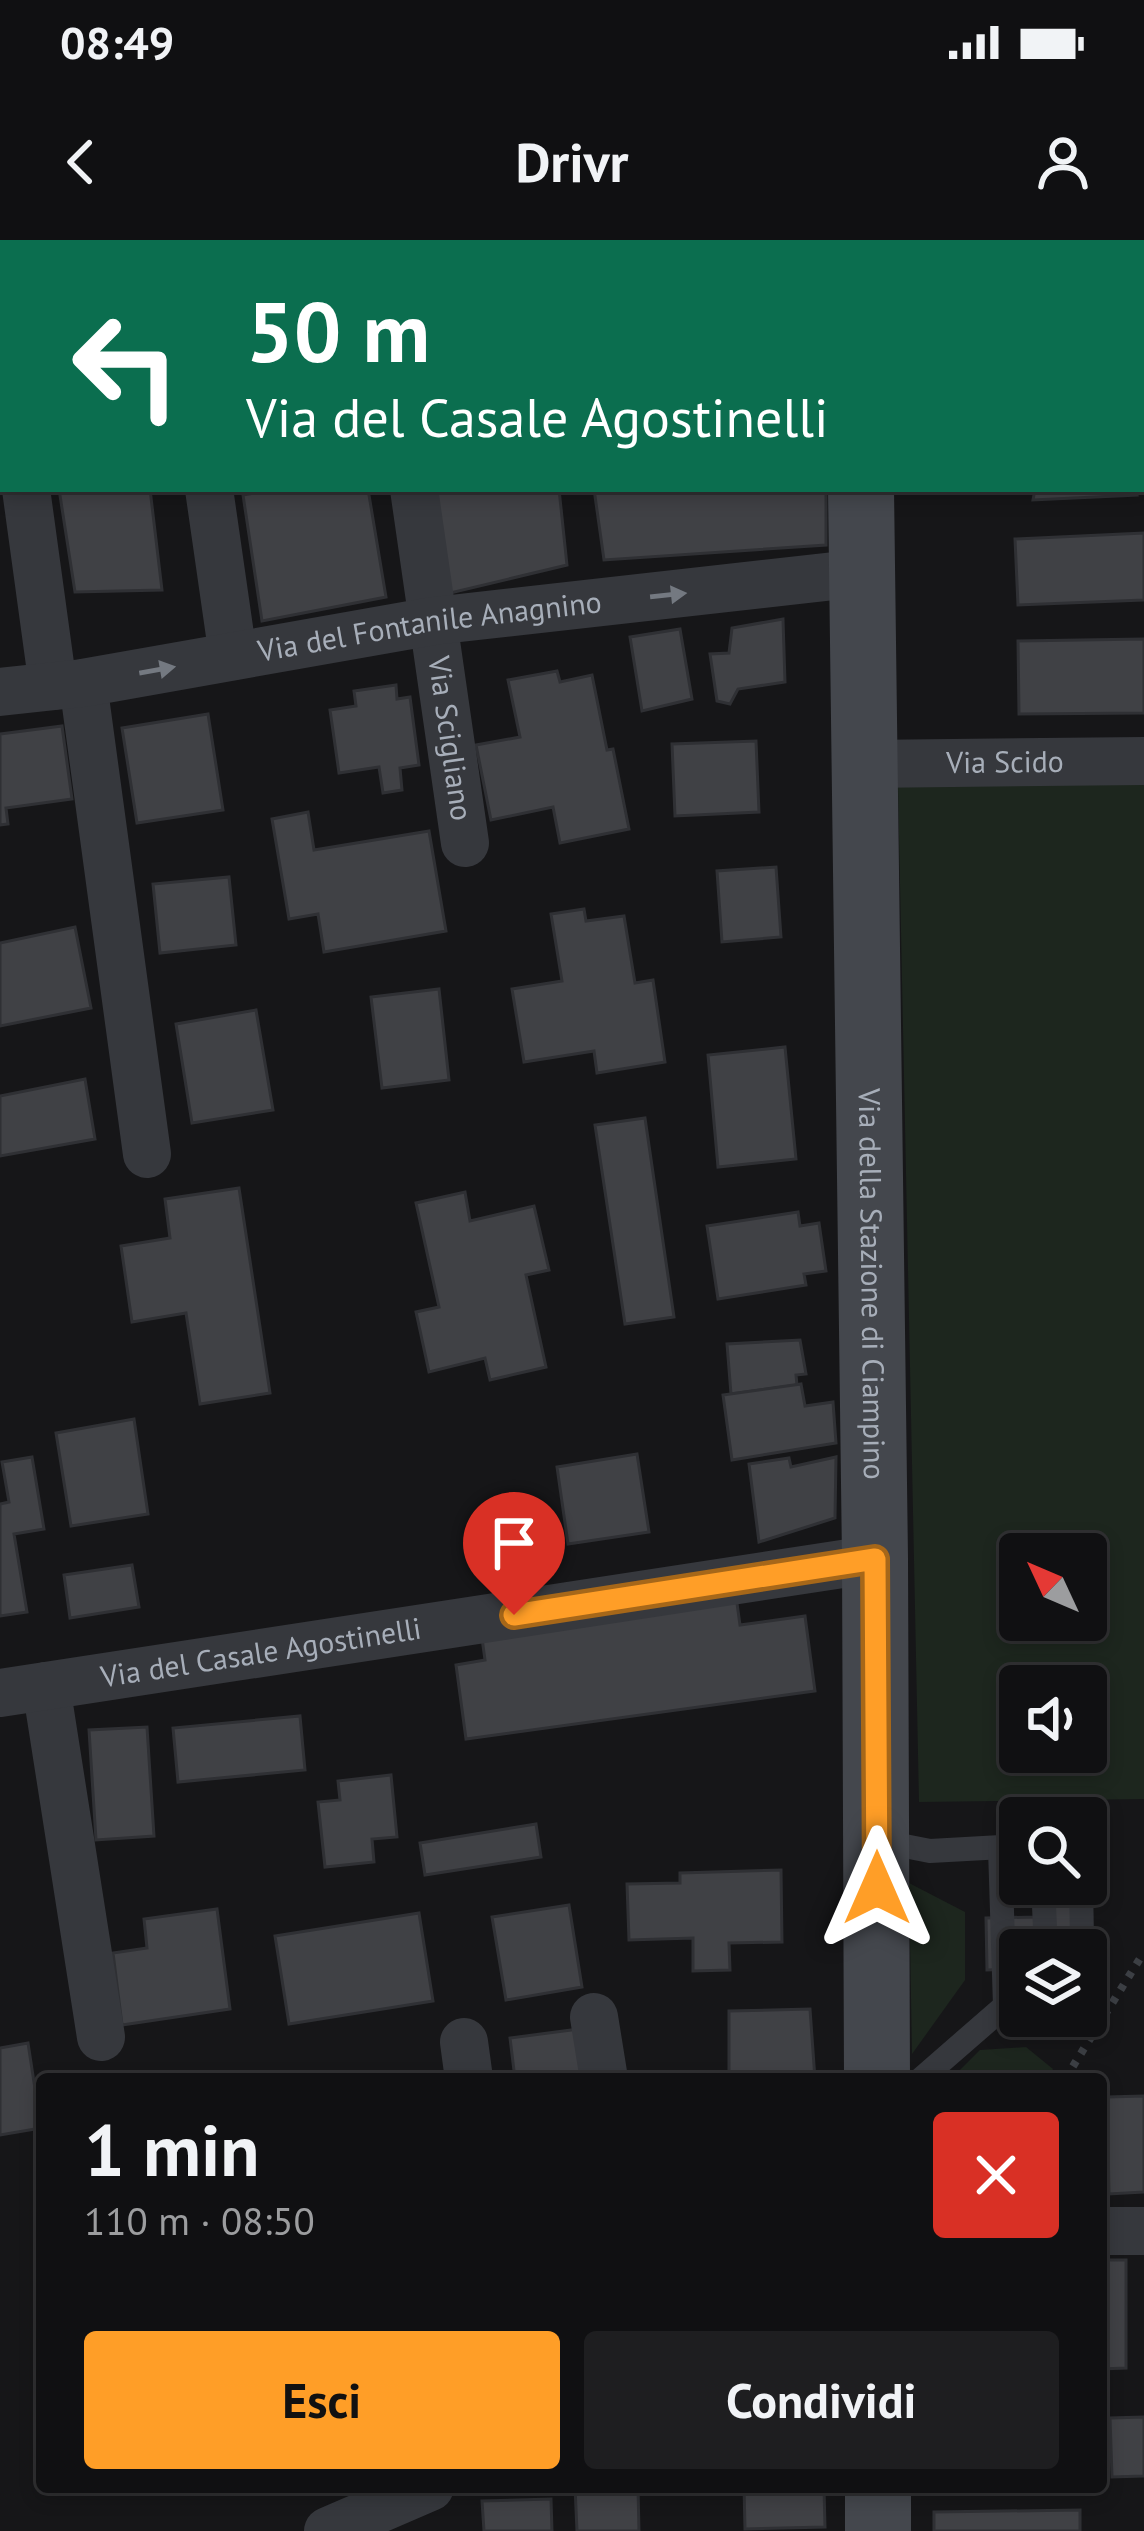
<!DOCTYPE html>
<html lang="it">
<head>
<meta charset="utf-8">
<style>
  body { margin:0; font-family:"PT Sans",sans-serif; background:#1e1e20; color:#f1f3f6; height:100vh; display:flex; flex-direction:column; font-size:45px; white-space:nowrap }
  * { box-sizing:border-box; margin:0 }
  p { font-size:39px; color:#9c9d9f }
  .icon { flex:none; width:66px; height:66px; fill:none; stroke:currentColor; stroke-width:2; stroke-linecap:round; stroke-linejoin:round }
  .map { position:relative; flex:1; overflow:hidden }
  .details { position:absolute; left:36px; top:1833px; width:1071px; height:420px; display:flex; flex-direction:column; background:#101012; border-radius:12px; box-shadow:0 6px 18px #0003,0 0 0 3px #303032 }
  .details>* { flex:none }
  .top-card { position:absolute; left:0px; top:0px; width:1146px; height:252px; box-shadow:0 6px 18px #0003,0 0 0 3px #303032; background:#0b6e4f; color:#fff; overflow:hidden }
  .needle { width:78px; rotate:314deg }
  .tools { position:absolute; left:999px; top:1293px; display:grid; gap:24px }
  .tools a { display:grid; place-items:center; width:108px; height:108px; border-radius:12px; background:#101012; box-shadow:0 6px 18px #0003,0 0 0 3px #303032; font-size:60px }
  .pin { position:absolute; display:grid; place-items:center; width:102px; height:102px; color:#fff; margin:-123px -51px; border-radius:50% 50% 50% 0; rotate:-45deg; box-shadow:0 0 12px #0007 }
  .pin .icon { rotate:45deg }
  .me { position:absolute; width:132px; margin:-66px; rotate:0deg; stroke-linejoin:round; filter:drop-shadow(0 0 9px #0008) }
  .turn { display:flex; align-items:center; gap:42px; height:252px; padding:0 48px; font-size:54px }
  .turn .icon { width:156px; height:156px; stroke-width:2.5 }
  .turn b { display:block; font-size:84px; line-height:102px }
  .round { display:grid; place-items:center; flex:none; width:126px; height:126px; border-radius:12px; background:#1e1e20 }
  .head { display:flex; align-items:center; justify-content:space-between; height:204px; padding:0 48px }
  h1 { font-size:72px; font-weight:600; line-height:90px }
  .primary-button { display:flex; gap:24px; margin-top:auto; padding:24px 48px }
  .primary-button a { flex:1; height:138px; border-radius:12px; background:#ff9e27; color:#111; font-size:48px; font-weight:600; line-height:138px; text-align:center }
  .primary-button a+a { background:#1e1e20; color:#f1f3f6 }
  .status { display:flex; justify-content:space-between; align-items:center; height:84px; padding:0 60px; background:#101012; direction:ltr }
  .status svg { height:33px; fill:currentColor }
  header { display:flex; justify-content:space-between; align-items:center; height:156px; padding:0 48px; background:#101012; font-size:54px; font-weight:600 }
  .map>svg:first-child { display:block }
  .green { fill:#1d261e; fill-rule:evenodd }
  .building { fill:#404145; stroke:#2f3034; stroke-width:3 }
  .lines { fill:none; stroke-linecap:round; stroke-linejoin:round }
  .path { stroke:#3c3f44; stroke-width:8; stroke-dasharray:6 9; stroke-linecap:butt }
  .lane { stroke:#36383d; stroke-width:24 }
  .street { stroke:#36383d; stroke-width:48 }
  .secondary { stroke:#44474d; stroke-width:66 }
  .oneway { fill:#747981 }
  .route-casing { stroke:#a66719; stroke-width:30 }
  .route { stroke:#ff9e27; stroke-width:21 }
  .labels { text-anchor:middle; stroke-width:12; stroke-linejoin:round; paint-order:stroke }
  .street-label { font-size:30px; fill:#a7aeb9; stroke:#111113 }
</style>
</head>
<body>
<div class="status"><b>08:49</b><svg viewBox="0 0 49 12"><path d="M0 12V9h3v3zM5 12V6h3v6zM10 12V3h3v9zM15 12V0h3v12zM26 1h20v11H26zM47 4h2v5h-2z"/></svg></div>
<header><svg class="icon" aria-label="back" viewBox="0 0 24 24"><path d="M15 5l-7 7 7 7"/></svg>Drivr<svg class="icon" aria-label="person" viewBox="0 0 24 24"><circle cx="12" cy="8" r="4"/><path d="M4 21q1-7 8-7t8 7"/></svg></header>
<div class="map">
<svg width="1144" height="2291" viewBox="0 0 1144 2291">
  <rect width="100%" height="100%" fill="#161618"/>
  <!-- green -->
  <g class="green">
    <path d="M1144 543V1559L919 1562 898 546ZM1020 1314H1086V1380H1020ZM1020 1446H1086V1512H1020Z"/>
    <polygon points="909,1643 965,1672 965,1740 912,1814"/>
    <polygon points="1026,1807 1053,1829 1047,1839 951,1839 980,1810"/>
  </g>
  <!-- building -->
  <g class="building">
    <polygon points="217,0 308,0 309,3 217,3"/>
    <rect x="411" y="0" width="79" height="3"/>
    <polygon points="669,0 790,0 790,3 670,3"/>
    <polygon points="1078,0 1144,0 1144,54 1143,3 1079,3"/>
    <polygon points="59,249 150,249 162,350 75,352"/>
    <polygon points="276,249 368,249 386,357 262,381 243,255"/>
    <polygon points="426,249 559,249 567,325 442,355"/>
    <polygon points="594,249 826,249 826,305 604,320"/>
    <polygon points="1035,249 1136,249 1137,255 1033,260"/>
    <polygon points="1144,293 1144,360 1018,365 1015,299"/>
    <polygon points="783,379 785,442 738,449 730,464 717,461 710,414 729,413 732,388"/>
    <polygon points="680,389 692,459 642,471 630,397"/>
    <polygon points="1144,399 1144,473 1019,474 1018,401"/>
    <polygon points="557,431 560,442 592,435 607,510 613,509 629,589 560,603 553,567 491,580 476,505 520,497 508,440"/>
    <polygon points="396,445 397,459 410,457 419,525 400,528 402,550 383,553 379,527 339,533 330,470 356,466 354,451"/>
    <polygon points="208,474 223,570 137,583 122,488"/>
    <polygon points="62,486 72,559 6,568 8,584 0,585 0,494"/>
    <polygon points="756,501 759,572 675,576 672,504"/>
    <polygon points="308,572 314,610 429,591 446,691 324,712 318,674 289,679 272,579"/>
    <polygon points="776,627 781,697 722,702 717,631"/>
    <polygon points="229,637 236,705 160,713 153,644"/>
    <polygon points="584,669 586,681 624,676 635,743 653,740 665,822 597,833 594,811 524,822 512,749 562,741 551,674"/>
    <polygon points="75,687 91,768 0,786 0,703"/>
    <polygon points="439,749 449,840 382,848 371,757"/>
    <polygon points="256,770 273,870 192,883 176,784"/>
    <polygon points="785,807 796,919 718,927 708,815"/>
    <polygon points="85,839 95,899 0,916 0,856"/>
    <polygon points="645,878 674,1077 625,1084 595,885"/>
    <polygon points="239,948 270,1153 200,1164 186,1073 132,1082 121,1006 170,998 165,959"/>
    <polygon points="465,952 470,981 534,966 549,1030 526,1035 546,1127 490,1140 485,1118 429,1132 416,1072 439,1067 416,963"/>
    <polygon points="798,972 800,986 819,983 826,1031 804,1034 806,1045 718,1059 707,986"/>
    <polygon points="800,1100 806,1134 796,1135 797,1145 731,1154 727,1104"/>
    <polygon points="801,1144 805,1166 833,1162 836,1203 732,1220 723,1155"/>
    <polygon points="134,1179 148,1274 71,1286 56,1193"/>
    <polygon points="637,1214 649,1292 568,1304 557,1227"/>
    <polygon points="32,1217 44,1289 14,1294 27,1372 0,1376 0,1264 9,1262 2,1222"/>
    <polygon points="836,1217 835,1278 759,1302 749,1224 789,1218 791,1227"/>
    <polygon points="132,1325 139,1367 70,1378 64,1335"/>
    <polygon points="736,1356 740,1385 805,1376 815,1451 466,1499 456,1425 485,1420 481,1391"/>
    <polygon points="300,1476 305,1530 178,1542 173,1488"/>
    <polygon points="147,1487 154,1596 96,1600 89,1490"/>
    <polygon points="391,1535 397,1597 372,1599 374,1622 325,1627 318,1562 340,1560 338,1541"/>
    <polygon points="536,1584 541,1617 425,1635 420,1603"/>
    <polygon points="781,1630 782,1702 729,1703 730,1730 693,1731 693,1698 629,1700 627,1644 680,1643 680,1633"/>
    <polygon points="1035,1644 1086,1644 1092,1693 1037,1694 1037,1710 1020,1710 1020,1729 987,1730 986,1678 1036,1677"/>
    <polygon points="569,1665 582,1747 506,1760 492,1677"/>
    <polygon points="217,1669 230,1769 122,1785 113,1713 147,1708 144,1679"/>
    <polygon points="419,1673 433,1761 289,1784 275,1696"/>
    <polygon points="810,1769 815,1839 729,1839 729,1771"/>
    <polygon points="579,1789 586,1839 515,1839 510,1798"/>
    <polygon points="28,1803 41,1888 0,1895 0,1808"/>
    <polygon points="1144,1856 1144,1952 1109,1954 1107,1857"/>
    <polygon points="1101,2020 1126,2020 1126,2128 1101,2129"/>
    <polygon points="1144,2177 1144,2236 1112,2237 1110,2178"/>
    <polygon points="575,2247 638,2247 639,2291 577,2291"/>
    <polygon points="744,2247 824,2247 825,2287 745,2289"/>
    <polygon points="551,2259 552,2291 484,2291 482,2261"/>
    <polygon points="1080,2270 1080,2291 934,2291 934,2272"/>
  </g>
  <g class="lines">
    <!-- path -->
    <polyline class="path" points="1065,1839 1144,1712"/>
    <!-- lane -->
    <g class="lane">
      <polyline points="1143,158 1144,158"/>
      <polyline points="879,1601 930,1611 1020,1606"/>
      <polyline points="1000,1608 1005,1766"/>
      <polyline points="1043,1644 1046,1710"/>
      <polyline points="1069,1710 1082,1699 1081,1644"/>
      <polyline points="921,1839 1014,1758"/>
    </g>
    <!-- street -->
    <g class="street">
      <polyline points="376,0 377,3"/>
      <polyline points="104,3 130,3"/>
      <polyline points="0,18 3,17"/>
      <polyline points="0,63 3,85"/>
      <polyline points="26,249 53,446"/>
      <polyline points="209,249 233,416"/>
      <path id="s1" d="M414 249 465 603"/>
      <polyline points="83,443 147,914"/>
      <path id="s2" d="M0 452 83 443 433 381 861 333"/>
      <path id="s3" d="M864 524 1144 521"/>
      <polyline points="46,1446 101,1797"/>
      <path id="s4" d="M0 1453 875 1319"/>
      <polyline points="594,1777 604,1839"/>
      <polyline points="464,1802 469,1839"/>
      <polyline points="1101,1991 1144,1991"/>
      <polyline points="328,2291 430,2247"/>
    </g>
    <!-- secondary -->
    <g class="secondary">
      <polyline points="859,0 859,3"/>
      <path id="s5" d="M861 249 875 1319 877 1839"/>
      <polyline points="878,2247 878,2291"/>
    </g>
  </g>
  <!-- one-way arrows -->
  <defs><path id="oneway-solid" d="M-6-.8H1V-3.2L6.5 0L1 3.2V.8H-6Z" transform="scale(3)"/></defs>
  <g class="oneway">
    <use href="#oneway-solid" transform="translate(668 355) rotate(-6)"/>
    <use href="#oneway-solid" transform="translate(157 430) rotate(-10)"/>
  </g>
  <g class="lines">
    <defs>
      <polyline id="route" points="514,1375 875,1319 877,1648"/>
    </defs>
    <!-- route casing -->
    <use href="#route" class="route-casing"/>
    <!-- route -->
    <use href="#route" class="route"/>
  </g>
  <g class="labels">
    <!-- street labels -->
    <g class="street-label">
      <text dy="10" stroke="none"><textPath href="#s2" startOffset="435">Via del Fontanile Anagnino</textPath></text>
      <text dy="10" stroke="none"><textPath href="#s1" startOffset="252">Via Scigliano</textPath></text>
      <text dy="10" stroke="none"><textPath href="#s3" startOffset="141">Via Scido</textPath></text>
      <text dy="10" stroke="none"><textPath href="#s5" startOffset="795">Via della Stazione di Ciampino</textPath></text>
      <text dy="10" stroke="none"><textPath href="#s4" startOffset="264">Via del Casale Agostinelli</textPath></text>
    </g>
  </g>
</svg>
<div class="tools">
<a><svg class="needle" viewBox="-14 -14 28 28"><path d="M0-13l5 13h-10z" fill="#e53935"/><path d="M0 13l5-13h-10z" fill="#9c9d9f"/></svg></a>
<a><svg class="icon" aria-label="sound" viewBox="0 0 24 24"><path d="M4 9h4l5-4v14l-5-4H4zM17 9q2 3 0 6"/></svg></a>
<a><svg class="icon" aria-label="search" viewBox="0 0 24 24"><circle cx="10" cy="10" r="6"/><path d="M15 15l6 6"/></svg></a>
<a><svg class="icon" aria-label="layers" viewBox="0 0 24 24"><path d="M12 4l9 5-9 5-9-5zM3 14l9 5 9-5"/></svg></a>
</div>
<div class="pin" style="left:514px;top:1375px;background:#d93025"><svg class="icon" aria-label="arrive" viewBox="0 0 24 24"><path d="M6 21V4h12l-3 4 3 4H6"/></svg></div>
<svg class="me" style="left:877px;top:1648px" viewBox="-20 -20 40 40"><path d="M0-17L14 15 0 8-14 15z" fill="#ff9e27" stroke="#fff" stroke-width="4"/></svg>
<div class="top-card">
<div class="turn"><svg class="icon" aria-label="left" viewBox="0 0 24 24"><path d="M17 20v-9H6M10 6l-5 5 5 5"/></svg><div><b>50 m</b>Via del Casale Agostinelli</div></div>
</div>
<section class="details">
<div class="head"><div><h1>1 min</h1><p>110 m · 08:50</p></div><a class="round" style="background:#d93025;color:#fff"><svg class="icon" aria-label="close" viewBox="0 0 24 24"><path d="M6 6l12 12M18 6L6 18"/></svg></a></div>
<div class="primary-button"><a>Esci</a><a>Condividi</a></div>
</section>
</div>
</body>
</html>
